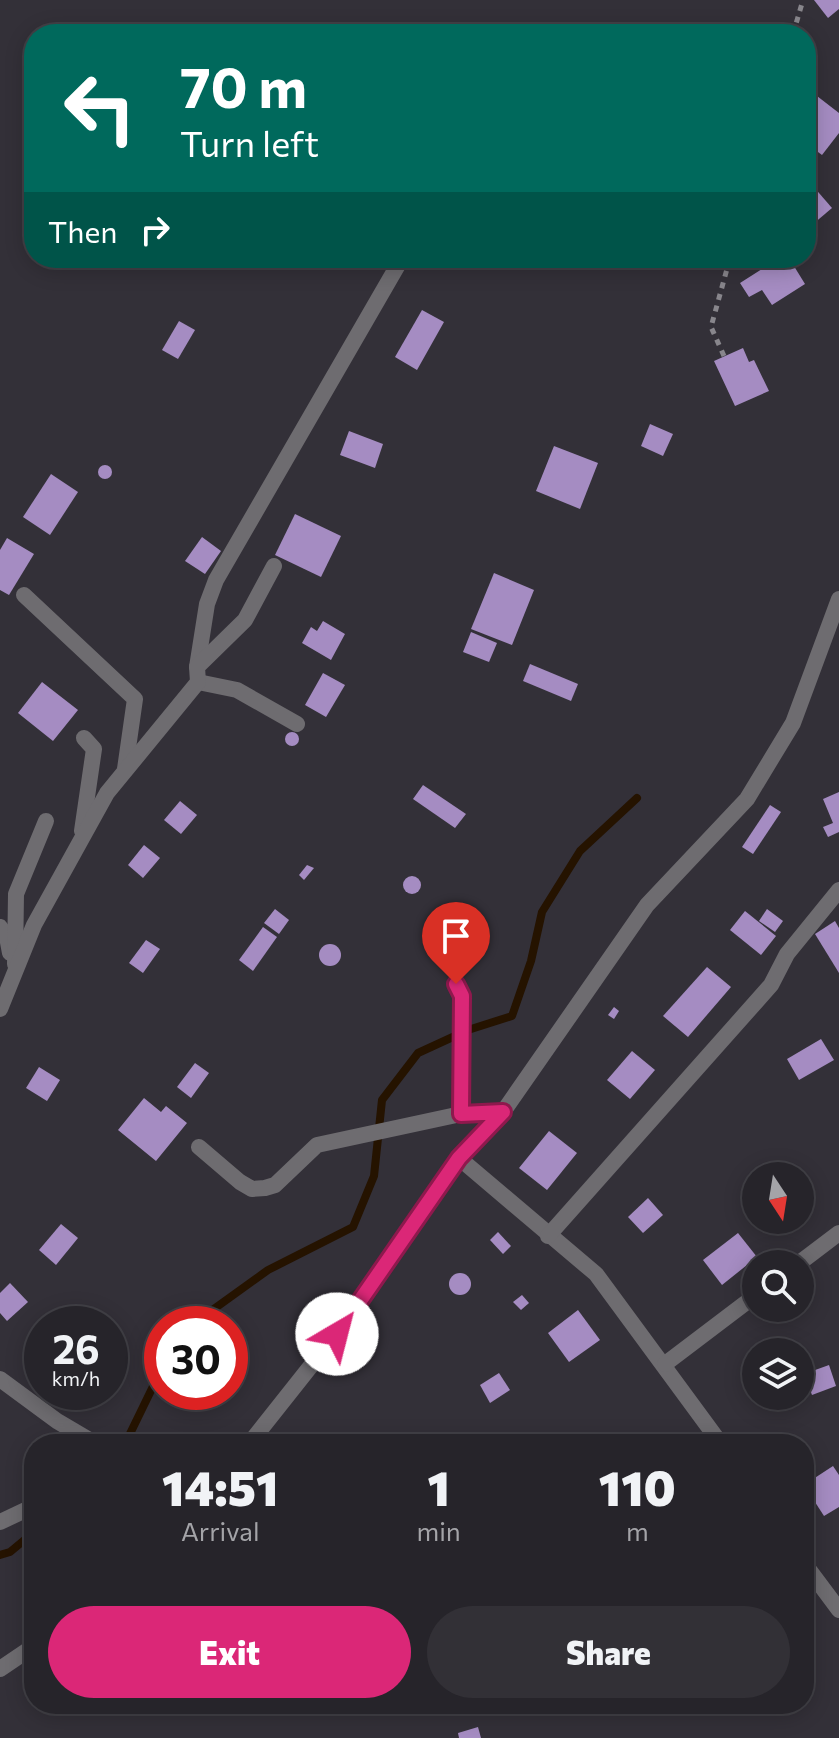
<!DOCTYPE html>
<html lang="en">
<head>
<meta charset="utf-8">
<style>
  body { margin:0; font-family:Commissioner,sans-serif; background:#323036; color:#f1f3f6; height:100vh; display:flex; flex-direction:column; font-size:30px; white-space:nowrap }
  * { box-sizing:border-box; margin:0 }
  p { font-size:26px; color:#a4a4a8 }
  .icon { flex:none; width:44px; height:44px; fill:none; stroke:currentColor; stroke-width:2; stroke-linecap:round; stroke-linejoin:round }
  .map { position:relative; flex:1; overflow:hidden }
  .drawer { position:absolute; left:24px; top:1434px; width:790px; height:280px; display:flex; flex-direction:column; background:#26242a; border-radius:32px; box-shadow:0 4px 20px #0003,0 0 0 2px #424147 }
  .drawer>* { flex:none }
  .hud { position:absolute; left:24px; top:24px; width:792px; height:244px; border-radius:32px; box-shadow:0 4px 20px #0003,0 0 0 2px #424147; background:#00695c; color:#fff; overflow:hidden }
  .needle { width:52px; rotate:168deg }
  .tools { position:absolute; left:742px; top:1162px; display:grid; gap:16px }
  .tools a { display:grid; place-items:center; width:72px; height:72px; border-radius:50%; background:#26242a; box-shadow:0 4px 20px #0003,0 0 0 2px #424147; font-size:40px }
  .speed { position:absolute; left:24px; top:1306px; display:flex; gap:16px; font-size:40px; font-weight:700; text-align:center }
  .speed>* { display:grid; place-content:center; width:104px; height:104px; border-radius:50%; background:#26242a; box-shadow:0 4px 20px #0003,0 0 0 2px #424147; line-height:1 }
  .speed small { font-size:20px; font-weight:400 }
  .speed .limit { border:12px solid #d22; background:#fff; color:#111 }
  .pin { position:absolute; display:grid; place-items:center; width:68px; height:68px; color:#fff; margin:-82px -34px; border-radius:50% 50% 50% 0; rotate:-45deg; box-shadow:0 0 8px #0007 }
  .pin .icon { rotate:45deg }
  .me { position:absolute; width:88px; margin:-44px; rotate:37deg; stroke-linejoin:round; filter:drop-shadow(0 0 6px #0008) }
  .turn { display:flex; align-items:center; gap:28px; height:168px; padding:0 24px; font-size:36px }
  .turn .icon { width:104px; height:104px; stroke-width:2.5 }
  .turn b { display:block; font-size:56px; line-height:68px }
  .then { display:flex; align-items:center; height:76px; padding:0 24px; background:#0003; gap:16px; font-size:30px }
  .eta { display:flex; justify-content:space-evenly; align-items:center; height:136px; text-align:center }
  .eta b { font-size:48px; font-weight:800; line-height:56px }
  .primary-button { display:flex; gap:16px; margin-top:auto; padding:16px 24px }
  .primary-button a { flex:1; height:92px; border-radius:48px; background:#db2777; color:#fff; font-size:32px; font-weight:800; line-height:92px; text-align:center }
  .primary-button a+a { background:#323036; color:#f1f3f6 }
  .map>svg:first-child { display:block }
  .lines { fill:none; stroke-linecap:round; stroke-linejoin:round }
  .stream { stroke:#251300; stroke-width:8 }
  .building { fill:#a58cc2 }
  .path { stroke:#88868c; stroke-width:5; stroke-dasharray:6 6; stroke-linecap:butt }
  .minor { stroke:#6e6c70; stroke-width:16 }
  .route-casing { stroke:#8e194d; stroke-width:20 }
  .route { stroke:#db2777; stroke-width:14 }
</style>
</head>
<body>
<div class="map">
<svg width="839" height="1738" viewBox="0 0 839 1738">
  <rect width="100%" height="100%" fill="#333038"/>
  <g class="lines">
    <!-- stream -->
    <g class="stream">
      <polyline points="193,1324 268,1270 353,1227 374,1176 382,1100 418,1053 468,1030 512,1016 531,961 542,912 580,851 637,798"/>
      <polyline points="125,1444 162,1368"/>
      <polyline points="0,1555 10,1552 34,1532"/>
    </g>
  </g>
  <!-- building -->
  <g class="building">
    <polygon points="814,0 839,0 839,9 828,18"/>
    <polygon points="817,96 839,113 839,133 822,155 806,143 806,110"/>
    <polygon points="806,178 832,208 806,230"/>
    <polygon points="756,258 789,258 805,284 772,305 762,290 749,297 740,283 762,269"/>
    <polygon points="422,310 444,322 417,370 395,357"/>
    <polygon points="179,321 195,330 178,359 162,350"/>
    <polygon points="743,348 749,362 754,360 769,391 735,406 714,361"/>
    <polygon points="650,424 673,434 663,456 641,446"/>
    <polygon points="349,431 383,444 375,468 340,455"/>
    <polygon points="554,446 598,463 580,509 536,491"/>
    <circle cx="105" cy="472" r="7"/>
    <polygon points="51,474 78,492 50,535 23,517"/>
    <polygon points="295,514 341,536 321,577 275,555"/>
    <polygon points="202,537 221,551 205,574 185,561"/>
    <polygon points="7,538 34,554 9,595 0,590 0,550"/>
    <polygon points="494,573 534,590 512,645 471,629"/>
    <polygon points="323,621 345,634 331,660 302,643 311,627 317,631"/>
    <polygon points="471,632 497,643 489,662 463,652"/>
    <polygon points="530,664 578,684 571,701 523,681"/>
    <polygon points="323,673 345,685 326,717 305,705"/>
    <polygon points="42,682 78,710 53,741 18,713"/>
    <circle cx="292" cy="739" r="7"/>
    <polygon points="423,785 466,814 455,828 413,799"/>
    <polygon points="839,792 839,832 828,837 823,827 833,823 823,799"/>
    <polygon points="180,801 197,815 181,834 164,820"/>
    <polygon points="770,805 781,812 753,854 742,847"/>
    <polygon points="144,845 160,858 143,878 128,865"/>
    <polygon points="307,865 314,868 304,880 299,875"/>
    <circle cx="412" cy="885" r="9"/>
    <polygon points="275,909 289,920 279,934 264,923"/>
    <polygon points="767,909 783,921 775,932 759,921"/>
    <polygon points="745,911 776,936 761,955 730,930"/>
    <polygon points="835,921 839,928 839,973 815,934"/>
    <polygon points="263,927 277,937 253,971 239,960"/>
    <polygon points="146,940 160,949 143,973 129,963"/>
    <circle cx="330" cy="955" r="11"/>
    <polygon points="707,967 731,987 688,1037 663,1016"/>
    <polygon points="614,1007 619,1011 614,1019 608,1015"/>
    <polygon points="821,1039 834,1060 799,1080 787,1059"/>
    <polygon points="632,1051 655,1070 630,1099 607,1080"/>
    <polygon points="195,1063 209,1073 191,1098 177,1087"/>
    <polygon points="39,1067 60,1080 47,1101 26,1088"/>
    <polygon points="144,1098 161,1112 166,1106 187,1123 156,1161 118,1130"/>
    <polygon points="549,1131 577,1153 547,1190 519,1168"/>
    <polygon points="648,1198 663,1215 643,1233 628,1217"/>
    <polygon points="61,1224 78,1238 56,1265 39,1250"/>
    <polygon points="498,1232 511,1246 503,1254 490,1240"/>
    <polygon points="738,1233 757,1257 722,1285 703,1260"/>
    <circle cx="460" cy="1284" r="11"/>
    <polygon points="10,1283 28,1302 7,1321 0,1313 0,1293"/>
    <polygon points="522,1295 529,1303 521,1310 513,1302"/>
    <polygon points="578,1310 600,1340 569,1362 548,1333"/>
    <polygon points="42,1330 42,1348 33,1340"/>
    <polygon points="829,1365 836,1386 812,1395 804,1374"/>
    <polygon points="499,1373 510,1390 490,1403 480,1385"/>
    <polygon points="625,1435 632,1444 613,1444"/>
    <polygon points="833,1466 839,1475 839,1507 824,1516 804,1485"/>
    <polygon points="478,1727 481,1738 459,1738 458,1733"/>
  </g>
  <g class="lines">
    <!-- path -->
    <g class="path">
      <polyline points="793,34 803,0"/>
      <polyline points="724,356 711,327 730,258"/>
    </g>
    <!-- minor -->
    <g class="minor">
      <polyline points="24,595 135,699 125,769"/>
      <polyline points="197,667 207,604 216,580 402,258"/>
      <polyline points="198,682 237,690 297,724"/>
      <polyline points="82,831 94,749 84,738"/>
      <polyline points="0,927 7,937 10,953"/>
      <polyline points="15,964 16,894 46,821"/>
      <polyline points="456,984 462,996 461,1114"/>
      <polyline points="0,1009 34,925 107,793 198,682 197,667 245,620 274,566"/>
      <polyline points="199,1147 240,1182 252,1189 265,1188 275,1185 317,1145 461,1114 503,1112"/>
      <polyline points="459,1158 596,1274 721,1444"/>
      <polyline points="548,1236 771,985 787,954 839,890"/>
      <polyline points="798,1264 839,1233"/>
      <polyline points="665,1364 756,1295"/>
      <polyline points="0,1379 57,1421 96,1444"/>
      <polyline points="249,1444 356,1309 459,1158 503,1112 647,905 747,799 793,723 839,599"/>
      <polyline points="0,1522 34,1506"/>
      <polyline points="804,1563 839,1610"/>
      <polyline points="0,1669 34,1646"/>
    </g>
  </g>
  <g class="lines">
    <defs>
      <polyline id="route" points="337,1334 459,1158 503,1112 461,1114 462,996 456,984"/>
    </defs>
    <!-- route casing -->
    <use href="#route" class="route-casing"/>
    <!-- route -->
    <use href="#route" class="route"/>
  </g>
</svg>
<div class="tools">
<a><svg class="needle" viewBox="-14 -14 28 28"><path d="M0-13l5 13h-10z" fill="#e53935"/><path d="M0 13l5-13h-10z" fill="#a4a4a8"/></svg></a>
<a><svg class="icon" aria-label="search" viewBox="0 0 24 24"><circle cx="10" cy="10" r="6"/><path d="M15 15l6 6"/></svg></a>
<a><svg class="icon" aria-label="layers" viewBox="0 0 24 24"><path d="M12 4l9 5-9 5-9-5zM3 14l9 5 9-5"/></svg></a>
</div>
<div class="speed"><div>26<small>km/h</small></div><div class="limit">30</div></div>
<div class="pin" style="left:456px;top:984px;background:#d93025"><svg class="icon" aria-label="arrive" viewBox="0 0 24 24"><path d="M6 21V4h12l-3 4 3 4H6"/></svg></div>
<svg class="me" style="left:337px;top:1334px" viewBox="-20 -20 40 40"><circle r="19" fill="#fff"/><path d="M0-13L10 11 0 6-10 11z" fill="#db2777"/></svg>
<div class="hud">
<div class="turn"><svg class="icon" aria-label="left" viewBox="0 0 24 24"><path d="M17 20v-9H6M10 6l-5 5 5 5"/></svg><div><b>70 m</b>Turn left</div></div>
<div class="then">Then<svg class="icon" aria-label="right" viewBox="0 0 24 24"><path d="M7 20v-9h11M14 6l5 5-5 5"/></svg></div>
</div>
<section class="drawer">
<div class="eta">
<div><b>14:51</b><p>Arrival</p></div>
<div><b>1</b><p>min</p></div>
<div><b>110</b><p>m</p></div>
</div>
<div class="primary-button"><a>Exit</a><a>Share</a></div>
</section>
</div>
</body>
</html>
